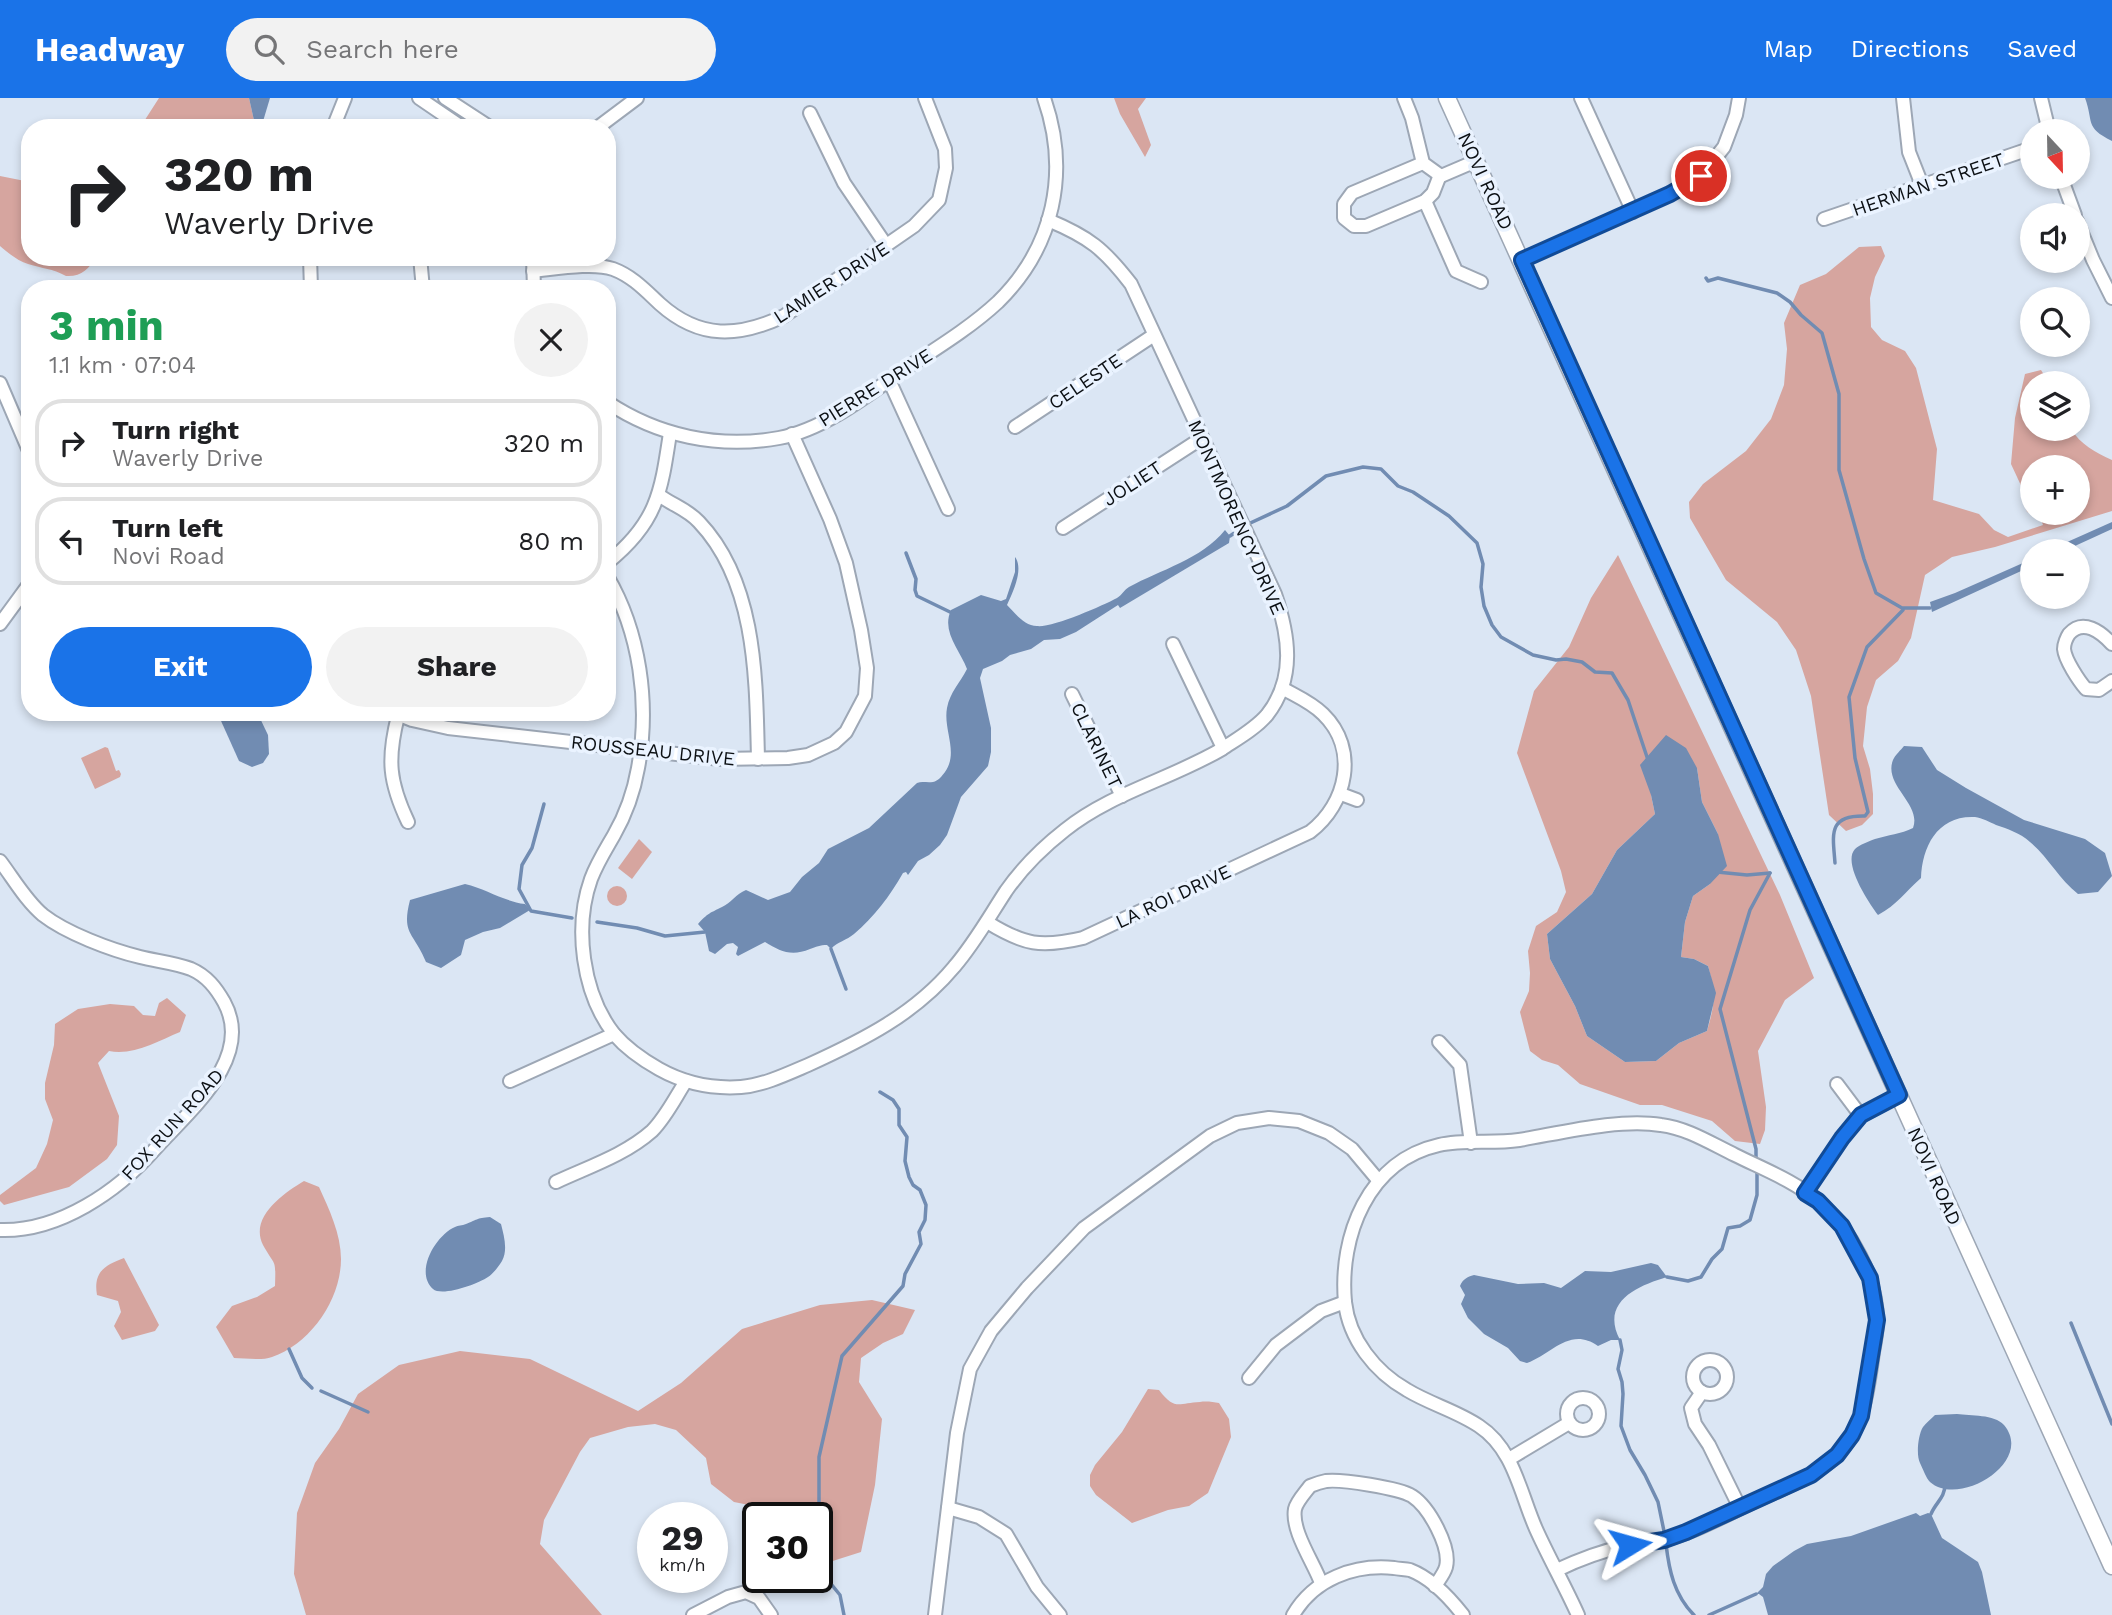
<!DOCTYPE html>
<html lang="en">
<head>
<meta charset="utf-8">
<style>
  body { margin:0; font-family:"Work Sans",sans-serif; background:#f2f2f2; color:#202124; height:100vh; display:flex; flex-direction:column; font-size:26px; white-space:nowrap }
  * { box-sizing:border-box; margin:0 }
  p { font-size:23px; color:#757577 }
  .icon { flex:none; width:38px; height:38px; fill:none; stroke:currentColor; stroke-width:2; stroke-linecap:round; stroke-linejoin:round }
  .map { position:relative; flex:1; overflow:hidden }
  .sheet { position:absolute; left:21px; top:182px; width:595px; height:441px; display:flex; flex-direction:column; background:#fff; border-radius:28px; box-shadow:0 4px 10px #0003 }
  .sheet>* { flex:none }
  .guide { position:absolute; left:21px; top:21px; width:595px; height:147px; border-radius:28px; box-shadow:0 4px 10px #0003; background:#fff; color:#202124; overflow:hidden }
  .needle { width:46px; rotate:158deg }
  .tools { position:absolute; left:2020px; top:21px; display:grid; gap:14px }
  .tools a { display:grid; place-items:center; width:70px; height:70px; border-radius:50%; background:#fff; box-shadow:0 4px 10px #0003; font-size:35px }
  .speed { position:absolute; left:637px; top:1404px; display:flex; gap:14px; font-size:35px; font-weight:700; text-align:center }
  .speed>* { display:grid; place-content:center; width:91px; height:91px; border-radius:50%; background:#fff; box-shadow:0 4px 10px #0003; line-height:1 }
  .speed small { font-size:18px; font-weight:400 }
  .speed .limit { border:4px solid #111; border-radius:10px; background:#fff; color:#111 }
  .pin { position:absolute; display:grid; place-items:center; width:60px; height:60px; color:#fff; margin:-30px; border:4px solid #fff; border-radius:50%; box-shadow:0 2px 7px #0007 }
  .me { position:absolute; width:77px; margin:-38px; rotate:82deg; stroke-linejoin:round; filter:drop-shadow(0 0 5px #0008) }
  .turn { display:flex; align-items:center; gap:24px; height:147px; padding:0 28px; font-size:32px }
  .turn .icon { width:91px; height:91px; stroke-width:2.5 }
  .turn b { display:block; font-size:49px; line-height:60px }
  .round { display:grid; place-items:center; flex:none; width:74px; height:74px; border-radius:37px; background:#f2f2f2 }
  .headline { display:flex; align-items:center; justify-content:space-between; height:119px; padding:0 28px }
  h1 { font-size:42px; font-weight:700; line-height:52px; color:#1e9e55 }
  .action { display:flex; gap:14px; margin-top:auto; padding:14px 28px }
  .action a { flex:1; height:80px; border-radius:42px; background:#1a73e8; color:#fff; font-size:28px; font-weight:700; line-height:80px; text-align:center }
  .action a+a { background:#f2f2f2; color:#202124 }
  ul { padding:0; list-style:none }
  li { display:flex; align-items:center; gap:21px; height:88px; margin:0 14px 10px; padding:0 14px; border:4px solid #e0e0e0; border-radius:28px }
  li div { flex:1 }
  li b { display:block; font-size:26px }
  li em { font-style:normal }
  header { display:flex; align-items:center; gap:42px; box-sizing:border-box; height:98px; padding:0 35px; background:#1a73e8; color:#fff }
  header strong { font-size:33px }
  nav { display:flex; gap:38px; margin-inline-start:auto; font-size:24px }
  .search { width:490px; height:63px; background:#f2f2f2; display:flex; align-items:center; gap:18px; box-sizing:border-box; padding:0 24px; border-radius:38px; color:#757577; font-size:26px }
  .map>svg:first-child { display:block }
  .green { fill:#d6a59f; fill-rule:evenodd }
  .water { fill:#718cb2 }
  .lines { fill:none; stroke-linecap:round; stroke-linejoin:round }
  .stream { stroke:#718cb2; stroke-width:3.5 }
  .street-casing { stroke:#9da7b5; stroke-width:16 }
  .secondary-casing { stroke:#9da7b5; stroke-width:19 }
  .street { stroke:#fff; stroke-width:12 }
  .secondary { stroke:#fff; stroke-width:16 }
  .route-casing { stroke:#114b97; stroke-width:18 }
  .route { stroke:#1a73e8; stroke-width:12 }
  .labels { text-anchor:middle; stroke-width:7; stroke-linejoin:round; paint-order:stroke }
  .street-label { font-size:19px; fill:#0c1014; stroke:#eaf3ff }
</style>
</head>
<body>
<header>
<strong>Headway</strong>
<div class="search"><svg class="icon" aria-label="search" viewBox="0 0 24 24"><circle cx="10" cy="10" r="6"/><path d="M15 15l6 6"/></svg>Search here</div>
<nav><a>Map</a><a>Directions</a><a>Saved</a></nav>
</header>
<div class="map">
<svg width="2112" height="1517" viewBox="0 0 2112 1517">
  <rect width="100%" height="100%" fill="#dbe6f4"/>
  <!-- green -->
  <g class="green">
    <polygon points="159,0 249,0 255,27 260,30 136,30 141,28"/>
    <polygon points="1114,0 1146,0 1138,11 1151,47 1145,59 1120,16"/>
    <path d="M0 78 30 84V159H96C89 171 81 179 66 178 52 170 43 171 28 166 18 163 8 155 0 148Z"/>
    <path d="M1881 148 1885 158 1875 179 1870 200 1871 229 1882 242 1905 253 1916 270 1937 351 1933 402 1979 416 1994 432 2008 439 2043 427 2039 417 2027 414 2024 394 2011 366 2015 320 2025 276 2041 272 2049 285H2032V331H2071C2080 346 2096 355 2112 362V413L1995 449 1952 459 1925 477 1911 540 1898 563 1876 582 1867 609 1863 648 1870 671 1873 696V716L1862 727 1846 733 1829 717 1811 598 1796 552 1777 524 1726 482 1690 420 1689 404 1703 386 1746 353 1771 321 1784 287 1787 251 1784 225 1800 187 1826 176 1859 149ZM2077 369V415H2032V369Z"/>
    <path d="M1618 457 1780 797 1814 880 1785 902 1758 953 1766 1009 1765 1032 1760 1046 1735 1043 1712 1023 1662 1007H1640L1580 986 1558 967 1542 962 1530 953 1520 914 1529 893 1530 875 1528 853 1536 828 1557 814 1566 794 1561 773 1517 655 1534 593 1569 549 1591 500ZM1697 670 1702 704 1718 736 1710 786 1693 798 1685 824 1681 859 1694 861 1708 868C1716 897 1715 905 1707 933L1679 945 1656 963 1625 964 1587 938 1575 908 1550 861 1547 836 1592 796 1617 752 1655 716 1651 697Z"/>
    <polygon points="105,649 108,650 116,673 119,672 121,676 120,679 95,691 81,660"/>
    <polygon points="639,741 652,754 632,781 618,770"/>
    <circle cx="617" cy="798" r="10"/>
    <path d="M167 900 186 917 180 934C158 943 133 958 109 953L98 965 119 1018 117 1047 107 1061 69 1089 4 1107 0 1103V1097L36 1070 47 1046 53 1022 45 1001V985L54 947 55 926 78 911 110 906 134 908 143 917 155 918 159 905Z"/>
    <path d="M304 1083 319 1089C329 1111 341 1136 341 1161 341 1202 310 1246 272 1259 261 1263 245 1260 234 1260L216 1229 232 1208 257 1199 275 1188C276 1159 275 1169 263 1147 249 1119 284 1095 304 1083Z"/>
    <path d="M124 1160 159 1227 155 1233 122 1242 114 1228 121 1214 118 1203 97 1197C93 1174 105 1167 124 1160Z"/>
    <polygon points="872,1202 915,1212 903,1236 883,1245 861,1260 859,1284 882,1321 875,1387 861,1454 817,1468 817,1419 769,1419 759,1409 734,1404 711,1386 706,1360 676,1332 655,1326 628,1329 590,1340 580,1354 544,1422 540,1446 602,1517 306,1517 294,1476 297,1415 315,1365 339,1331 358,1296 399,1267 460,1253 530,1261 638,1313 681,1285 742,1231 820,1207"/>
    <path d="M1148 1291 1159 1292C1175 1313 1178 1305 1200 1304 1206 1303 1213 1304 1219 1305L1229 1321 1231 1339 1208 1395 1189 1408 1168 1412 1132 1425 1096 1397 1090 1388V1377L1095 1367 1122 1334Z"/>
  </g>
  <!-- water -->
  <g class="water">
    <polygon points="249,0 270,0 261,30 255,27"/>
    <path d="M2085 0H2112V43C2084 29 2094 24 2085 0Z"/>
    <polygon points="2112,424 2112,431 2064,453 2047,453"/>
    <path d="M1225 432 1230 438 1229 445 1120 510 1118 507 1076 534 1060 541 1044 542 1031 551 1010 557 1002 563 983 571 980 580 991 630V654L988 668 961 699 947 737 940 747 929 757 918 763 908 777 906 774 903 775C890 798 874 819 854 836 847 842 837 844 831 851L827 847C820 847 816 849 810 851 791 859 780 853 765 844L738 858 736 856 738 849 733 845 727 846 715 856 709 853 705 834 698 826C708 815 710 815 722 809 731 805 736 796 746 792L768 802 790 794 802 779 819 765 828 751 869 730 917 685C922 683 927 685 933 684 938 683 942 678 945 674 959 654 943 632 947 610 950 594 960 585 967 571 960 552 941 534 951 512L981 497 1001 503 1006 501 1015 474V459C1024 471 1013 494 1007 507 1015 515 1024 528 1037 528 1052 530 1102 508 1117 500 1122 497 1124 492 1129 489 1160 472 1202 461 1225 432Z"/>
    <polygon points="2032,461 2032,468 1932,514 1930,504 1955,495"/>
    <polygon points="217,614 257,614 268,637 269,656 263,665 252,669 239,663"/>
    <polygon points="1666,637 1686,650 1697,670 1702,704 1718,736 1727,768 1710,786 1693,798 1685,824 1681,859 1694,861 1708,868 1716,895 1707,933 1679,945 1656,963 1625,964 1587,938 1575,908 1550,861 1547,836 1592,796 1617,752 1655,716 1651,697 1640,667"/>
    <path d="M1904 648 1922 649 1937 672 1966 690 2024 722 2085 741 2105 755 2112 778 2098 794 2078 796C2059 781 2048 759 2030 744 2020 735 2008 731 1996 727 1990 724 1982 720 1975 719 1938 717 1922 748 1921 780 1905 794 1897 807 1878 817 1869 805 1842 765 1855 751 1859 747 1870 743 1875 741 1888 737 1901 736 1913 730 1922 706 1883 687 1893 662 1895 657 1901 652 1904 648Z"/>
    <path d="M465 786C486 791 503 803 525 806L530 812 500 830 483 834 465 842 461 857 441 870 426 864C414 834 401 837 410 802Z"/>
    <path d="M490 1119 501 1126C504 1138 508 1152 502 1163 499 1168 493 1176 488 1179 478 1186 442 1199 433 1191 414 1174 436 1137 455 1129 458 1127 462 1128 466 1126 477 1122 476 1120 490 1119Z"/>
    <path d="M1651 1165 1658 1167 1667 1179C1637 1188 1600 1204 1620 1242H1611L1598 1248C1570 1228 1552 1256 1527 1265L1520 1263 1508 1250 1484 1236 1468 1220 1461 1206 1465 1197 1460 1188C1463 1181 1467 1179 1474 1177L1518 1186 1544 1185 1561 1190 1585 1173 1611 1174Z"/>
    <path d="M1957 1316C1971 1318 1994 1316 2004 1327 2035 1364 1959 1410 1930 1384 1926 1380 1923 1371 1920 1365 1916 1357 1918 1337 1923 1329 1926 1325 1931 1321 1935 1317Z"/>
    <polygon points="1916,1415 1920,1418 1928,1415 1931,1416 1942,1440 1978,1464 1982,1474 1991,1517 1768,1517 1763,1499 1759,1496 1756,1496 1763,1489 1766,1476 1773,1468 1794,1453 1807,1446 1851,1438"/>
  </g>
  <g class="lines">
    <!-- stream -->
    <g class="stream">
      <polyline points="1706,180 1708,183 1718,180 1777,195 1790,204 1801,217 1822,235 1839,296 1839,372 1864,461 1876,495 1902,510 1930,510"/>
      <polyline points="1246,427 1287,408 1326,378 1363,369 1381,371 1398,388 1413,394 1449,418 1477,445 1483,466 1481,489 1484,508 1492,527 1501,539 1533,557 1556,562 1566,561 1582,564 1595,574 1612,575 1628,602 1648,662"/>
      <polyline points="1230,438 1240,431"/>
      <polyline points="906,455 916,481 915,492 917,498 950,514"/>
      <polyline points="544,706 532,750 522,767 519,791 531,813 572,820"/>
      <path d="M1835 765C1833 737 1827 717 1865 718L1868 714 1855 660 1849 599 1867 549 1903 512"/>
      <polyline points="1717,774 1747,777 1770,775"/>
      <polyline points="597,824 637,830 665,838 705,834"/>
      <polyline points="831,851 846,891"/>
      <polyline points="1756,1063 1756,1051 1720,911 1750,812 1770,775"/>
      <polyline points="1667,1179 1688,1183 1701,1179 1712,1161 1722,1151 1728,1130 1740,1128 1750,1122 1757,1097 1757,1071"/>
      <polyline points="2071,1225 2112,1326"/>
      <polyline points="1620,1242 1622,1252 1618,1271 1622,1284 1623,1296 1621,1328 1630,1352 1645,1377 1658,1404 1665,1438"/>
      <polyline points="289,1251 302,1280 312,1290"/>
      <polyline points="321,1293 368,1314"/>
      <path d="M1931 1416C1936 1404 1945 1400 1945 1386"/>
      <path d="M1666 1446C1669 1472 1674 1497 1694 1517"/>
      <polyline points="844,1517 840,1497 823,1476 819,1439 819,1359 842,1258 903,1188 905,1176 921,1146 919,1134 925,1122 926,1107 920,1092 913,1087 909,1079 905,1063 907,1039 899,1027 899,1011 893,1002 880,994"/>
      <polyline points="1709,1517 1756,1496"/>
    </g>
    <defs>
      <g id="street">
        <polyline points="419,0 463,30"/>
        <polyline points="445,0 491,30"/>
        <polyline points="1404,0 1412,20 1423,65 1441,78 1476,63"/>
        <polyline points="1581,0 1633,114"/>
        <polyline points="1903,0 1909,54 1922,87"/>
        <polyline points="2041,0 2049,33"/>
        <polyline points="810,15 844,85 886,147"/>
        <polyline points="333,30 345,0"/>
        <polyline points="597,30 637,0"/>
        <polyline points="1423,65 1352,95 1344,106 1344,120 1354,128 1366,128 1425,103 1433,95 1440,77"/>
        <polyline points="2061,79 2075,117"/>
        <polyline points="1425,103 1456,173 1481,184"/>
        <polyline points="1824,121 2032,50"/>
        <polyline points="2077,123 2093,162 2112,200"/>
        <polyline points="310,159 311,191"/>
        <polyline points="420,159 423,191"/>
        <polyline points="533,159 534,191"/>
        <polyline points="1522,162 1670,96 1701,78 1724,49 1736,17 1739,0"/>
        <path d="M533 173C554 171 593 164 613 171 632 178 645 192 660 206 700 242 739 239 784 218L914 128 939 102 946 70 945 51 925 0"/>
        <polyline points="889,282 948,411"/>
        <polyline points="0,285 30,355"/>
        <path d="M607 304C658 338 718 351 779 340 822 332 864 300 899 275 932 253 969 231 998 204 1054 149 1070 74 1044 0"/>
        <polyline points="1015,329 1154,237"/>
        <path d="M659 397C672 407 687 411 699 424 757 485 756 582 758 661"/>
        <polyline points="1063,430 1202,340"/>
        <path d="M607 465C657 425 661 395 670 335"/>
        <path d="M607 478C640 534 650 606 638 670 634 693 626 716 614 737 606 751 597 765 591 781 574 829 582 895 614 936 626 950 643 962 659 971 684 985 712 991 741 989 764 987 787 976 808 967 863 942 915 916 954 869 974 846 989 819 1006 793 1022 770 1042 750 1065 732 1111 695 1171 681 1222 651 1237 641 1255 631 1267 617 1296 580 1289 537 1275 496L1131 186C1104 151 1089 139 1048 122"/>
        <polyline points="0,526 30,485"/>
        <polyline points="1173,546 1223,650"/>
        <path d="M2112 546C2101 534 2083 520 2069 536 2067 539 2064 546 2064 551 2065 562 2079 583 2086 591L2099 592 2112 583"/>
        <polyline points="1072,596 1122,698"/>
        <polyline points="392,614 412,622 448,630 720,661 788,660 808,657 834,645 846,634 865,598 867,570 861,532 846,465 830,421 792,336"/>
        <path d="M398 618C387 661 389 684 408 724"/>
        <polyline points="1341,696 1357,702"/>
        <path d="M0 763C13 780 26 803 43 817 66 835 111 852 140 859 156 863 176 865 191 871 207 878 216 890 224 904 255 960 189 1013 155 1051 118 1093 59 1134 0 1132"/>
        <path d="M987 824C1024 847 1041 850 1083 840L1310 734C1347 706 1359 651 1323 616 1311 604 1296 598 1282 590"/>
        <polyline points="1439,944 1460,967 1471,1045"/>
        <polyline points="510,983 614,936"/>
        <polyline points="1837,986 1861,1018"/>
        <path d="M556 1084C588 1069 625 1057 652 1033 666 1019 675 1000 686 983"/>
        <polyline points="1805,1095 1842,1040 1861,1018 1899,997"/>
        <circle cx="1710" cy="1279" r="17"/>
        <polyline points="1249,1280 1276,1247 1321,1213 1345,1204"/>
        <polyline points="1702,1294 1691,1310 1695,1326 1709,1347 1740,1410"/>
        <circle cx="1583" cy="1316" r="16"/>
        <polyline points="1509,1361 1569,1325"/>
        <polyline points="948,1410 979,1419 1006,1436 1037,1489 1060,1517"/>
        <path d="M1557 1472C1578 1462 1602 1453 1625 1448 1638 1445 1651 1446 1664 1442 1695 1434 1724 1418 1753 1404 1781 1391 1813 1380 1836 1358 1864 1331 1868 1291 1873 1254 1875 1244 1877 1233 1877 1223 1877 1179 1851 1132 1819 1104 1795 1083 1763 1071 1735 1057 1712 1046 1687 1030 1661 1027 1620 1020 1561 1035 1519 1042 1492 1046 1465 1041 1439 1047 1368 1063 1339 1138 1345 1204 1349 1241 1375 1274 1407 1292 1430 1306 1457 1313 1479 1328 1514 1351 1520 1395 1536 1431 1549 1460 1565 1488 1578 1517"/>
        <path d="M1321 1485C1314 1465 1291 1433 1295 1411 1297 1403 1305 1395 1310 1388 1315 1386 1321 1384 1326 1383 1341 1381 1399 1390 1412 1398 1429 1409 1451 1449 1446 1469 1444 1476 1438 1483 1435 1488"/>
        <polyline points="693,1517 728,1499 746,1494 759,1500 771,1517"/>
        <polyline points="935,1517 957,1335 970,1271 991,1233 1027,1190 1084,1130 1210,1038 1237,1025 1269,1020 1299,1023 1329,1035 1352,1051 1378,1082"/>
        <path d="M1293 1517C1314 1481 1354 1466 1394 1470 1399 1471 1405 1471 1410 1472 1431 1480 1449 1499 1463 1517"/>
      </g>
      <polyline id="secondary" points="1447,0 2112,1468"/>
    </defs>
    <!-- street casing -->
    <use href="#street" class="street-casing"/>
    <!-- secondary casing -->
    <use href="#secondary" class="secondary-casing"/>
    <!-- street -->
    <use href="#street" class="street"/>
    <!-- secondary -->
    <use href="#secondary" class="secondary"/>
  </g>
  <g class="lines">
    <defs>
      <polyline id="route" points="1630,1447 1664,1442 1686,1434 1811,1377 1837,1357 1852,1337 1861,1318 1877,1222 1870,1180 1842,1128 1818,1103 1805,1095 1842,1040 1861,1017 1899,997 1522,162 1670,96 1701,78"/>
    </defs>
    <!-- route casing -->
    <use href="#route" class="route-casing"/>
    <!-- route -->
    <use href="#route" class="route"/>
  </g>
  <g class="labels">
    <!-- street labels -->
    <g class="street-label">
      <text transform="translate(1486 83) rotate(65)" y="7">NOVI ROAD</text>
      <text transform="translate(1928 86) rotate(-19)" y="7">HERMAN STREET</text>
      <text transform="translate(831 184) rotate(-33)" y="7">LAMIER DRIVE</text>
      <text transform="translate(1085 283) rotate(-34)" y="7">CELESTE</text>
      <text transform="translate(875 289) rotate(-32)" y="7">PIERRE DRIVE</text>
      <text transform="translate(1132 385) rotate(-33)" y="7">JOLIET</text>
      <text transform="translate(1237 419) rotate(66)" y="7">MONTMORENCY DRIVE</text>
      <text transform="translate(1097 647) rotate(64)" y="7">CLARINET</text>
      <text transform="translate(653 652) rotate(6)" y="7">ROUSSEAU DRIVE</text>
      <text transform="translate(1173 798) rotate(-25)" y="7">LA ROI DRIVE</text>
      <text transform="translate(172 1026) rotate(-48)" y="7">FOX RUN ROAD</text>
      <text transform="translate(1935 1078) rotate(66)" y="7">NOVI ROAD</text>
    </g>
  </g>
</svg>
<div class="tools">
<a><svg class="needle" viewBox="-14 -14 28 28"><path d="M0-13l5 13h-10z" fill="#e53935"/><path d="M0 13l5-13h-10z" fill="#757577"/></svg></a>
<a><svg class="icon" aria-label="sound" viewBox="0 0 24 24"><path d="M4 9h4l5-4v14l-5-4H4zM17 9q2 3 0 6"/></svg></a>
<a><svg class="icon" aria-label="search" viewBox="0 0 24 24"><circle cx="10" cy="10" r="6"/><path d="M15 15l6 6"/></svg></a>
<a><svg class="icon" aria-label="layers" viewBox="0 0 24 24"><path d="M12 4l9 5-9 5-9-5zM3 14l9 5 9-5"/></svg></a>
<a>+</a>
<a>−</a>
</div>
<div class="speed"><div>29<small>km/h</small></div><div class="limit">30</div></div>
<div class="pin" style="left:1701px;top:78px;background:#d93025"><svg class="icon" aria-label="arrive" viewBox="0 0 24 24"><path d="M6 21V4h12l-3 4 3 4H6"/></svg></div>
<svg class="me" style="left:1630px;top:1447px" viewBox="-20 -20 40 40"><path d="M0-17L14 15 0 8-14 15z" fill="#1a73e8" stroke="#fff" stroke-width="4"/></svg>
<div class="guide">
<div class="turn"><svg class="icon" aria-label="right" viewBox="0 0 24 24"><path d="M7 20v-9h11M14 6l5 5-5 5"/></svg><div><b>320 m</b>Waverly Drive</div></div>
</div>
<section class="sheet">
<div class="headline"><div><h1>3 min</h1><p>1.1 km · 07:04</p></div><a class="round"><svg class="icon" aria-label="close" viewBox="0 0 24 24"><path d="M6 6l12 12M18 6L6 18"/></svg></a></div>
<ul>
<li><svg class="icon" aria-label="right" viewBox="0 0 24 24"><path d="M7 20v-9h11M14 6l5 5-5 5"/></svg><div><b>Turn right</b><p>Waverly Drive</p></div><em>320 m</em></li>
<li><svg class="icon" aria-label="left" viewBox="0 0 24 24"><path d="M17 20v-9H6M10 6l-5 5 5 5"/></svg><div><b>Turn left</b><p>Novi Road</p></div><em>80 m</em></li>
</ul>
<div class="action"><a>Exit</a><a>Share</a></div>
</section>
</div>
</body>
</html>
